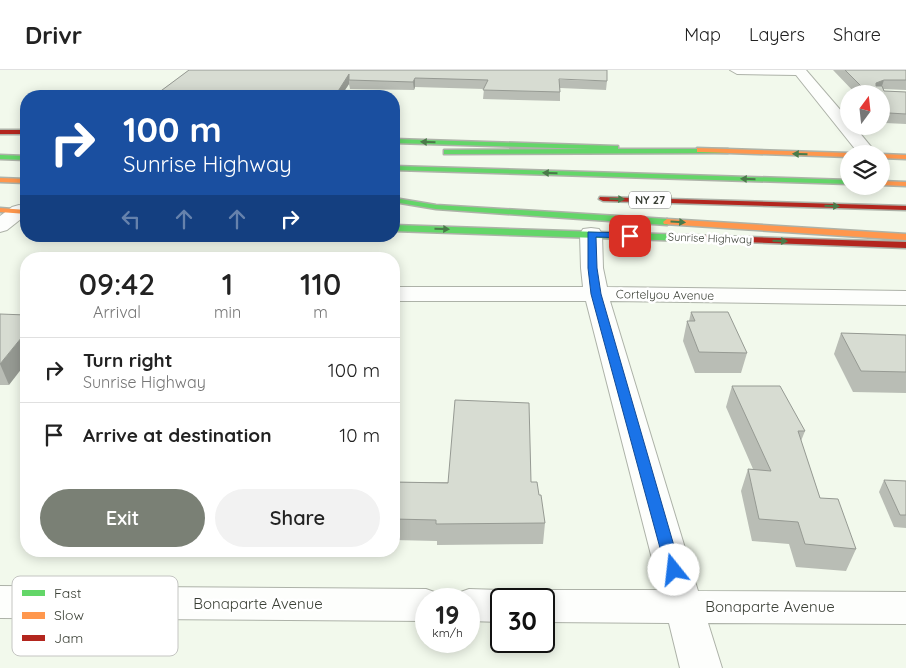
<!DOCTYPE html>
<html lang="en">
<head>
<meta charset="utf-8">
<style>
  body { margin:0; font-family:Quicksand,sans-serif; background:#f2f2f2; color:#222; height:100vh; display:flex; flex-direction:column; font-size:19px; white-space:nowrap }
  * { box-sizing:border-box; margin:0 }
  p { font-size:16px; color:#767676 }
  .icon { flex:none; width:28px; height:28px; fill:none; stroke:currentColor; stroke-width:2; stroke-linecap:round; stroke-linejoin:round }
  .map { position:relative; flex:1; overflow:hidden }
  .side { position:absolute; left:20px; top:182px; width:380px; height:305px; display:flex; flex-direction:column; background:#fff; border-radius:20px; box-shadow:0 2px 12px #0003 }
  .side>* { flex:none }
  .guide { position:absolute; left:20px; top:20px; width:380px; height:152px; border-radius:20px; box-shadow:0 2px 12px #0003; background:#1a4fa0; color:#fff; overflow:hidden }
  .needle { width:32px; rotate:15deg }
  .buttons { position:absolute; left:840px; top:15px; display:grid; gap:10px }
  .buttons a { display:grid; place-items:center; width:50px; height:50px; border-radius:50%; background:#fff; box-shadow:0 2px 12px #0003; font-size:25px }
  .speed { position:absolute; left:415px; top:518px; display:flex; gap:10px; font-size:25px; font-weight:700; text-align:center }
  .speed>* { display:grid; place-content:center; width:65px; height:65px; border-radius:50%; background:#fff; box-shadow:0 2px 12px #0003; line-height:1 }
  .speed small { font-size:12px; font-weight:400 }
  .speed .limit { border:2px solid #111; border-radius:8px; background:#fff; color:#111 }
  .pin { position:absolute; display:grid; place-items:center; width:42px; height:42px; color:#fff; margin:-21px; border-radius:10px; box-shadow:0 2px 8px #0006 }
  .me { position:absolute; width:55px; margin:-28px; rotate:344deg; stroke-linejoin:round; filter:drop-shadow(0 0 4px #0008) }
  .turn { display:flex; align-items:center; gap:18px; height:105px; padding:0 20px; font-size:22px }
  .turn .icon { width:65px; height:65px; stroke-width:2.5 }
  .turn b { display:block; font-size:35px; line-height:42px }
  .lanes { display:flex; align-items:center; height:48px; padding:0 20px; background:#0003; justify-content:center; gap:25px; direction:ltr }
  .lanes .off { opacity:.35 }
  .eta { display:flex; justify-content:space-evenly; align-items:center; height:85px; text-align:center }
  .eta b { font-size:30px; font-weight:600; line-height:35px }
  .action { display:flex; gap:10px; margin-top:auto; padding:10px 20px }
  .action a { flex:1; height:58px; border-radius:30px; background:#7a8075; color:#fff; font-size:20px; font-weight:600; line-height:58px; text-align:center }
  .action a+a { background:#f2f2f2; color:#222 }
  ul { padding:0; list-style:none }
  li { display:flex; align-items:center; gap:15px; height:65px; padding:0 20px; border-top:1px solid #e0e0e0 }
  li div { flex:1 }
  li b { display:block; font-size:19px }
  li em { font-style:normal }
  header { display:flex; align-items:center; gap:30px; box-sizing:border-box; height:70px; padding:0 25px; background:#fff; border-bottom:1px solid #e0e0e0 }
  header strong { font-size:24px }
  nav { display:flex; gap:28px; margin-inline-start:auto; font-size:18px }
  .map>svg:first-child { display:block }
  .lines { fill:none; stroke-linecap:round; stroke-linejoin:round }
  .street-casing { stroke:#adb2a8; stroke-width:2 }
  .fast-casing { stroke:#adb2a8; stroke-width:3 }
  .slow-casing { stroke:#adb2a8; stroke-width:3 }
  .jam-casing { stroke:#adb2a8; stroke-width:3 }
  .street { fill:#fdfefc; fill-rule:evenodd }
  .fast { fill:#63d668; fill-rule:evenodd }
  .slow { fill:#ff974d; fill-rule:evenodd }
  .jam { fill:#b3261e; fill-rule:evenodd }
  .wall { fill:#b9bdb5 }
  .shaded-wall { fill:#969a93 }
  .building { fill:#d7dcd2; stroke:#969a93 }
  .oneway { fill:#4a7b49 }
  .route { fill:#1a73e8; stroke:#114b97 }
  .labels { text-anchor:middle; stroke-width:5; stroke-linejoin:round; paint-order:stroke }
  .shield { fill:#fff; stroke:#757972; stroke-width:1 }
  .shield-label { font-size:11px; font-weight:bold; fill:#3a3f35 }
  .far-street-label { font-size:11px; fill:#3a3f35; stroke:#fff }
  .street-label { font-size:12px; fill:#3a3f35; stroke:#fff }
  .near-street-label { font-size:15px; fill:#3a3f35; stroke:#fff }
  .key { fill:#fff; stroke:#c4c5c2; stroke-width:1 }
  .key-label { font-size:14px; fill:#3a3f35 }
</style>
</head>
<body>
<header>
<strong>Drivr</strong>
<nav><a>Map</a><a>Layers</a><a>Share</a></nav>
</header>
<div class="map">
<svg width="906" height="598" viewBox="0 0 906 598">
  <rect width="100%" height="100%" fill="#f2f9ec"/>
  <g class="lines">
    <defs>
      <g id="street">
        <polygon points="730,0 806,0 849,50 849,56 854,56 877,84 859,84 796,5 737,4"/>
        <polygon points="19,135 26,137 26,145 7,160 0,162 0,146 12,137"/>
        <polygon points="591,158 599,159 602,164 603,198 607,217 906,221 906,235 610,231 698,521 906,522 906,554 708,553 722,598 680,598 669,553 544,552 544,529 528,529 530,525 544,520 660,520 586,231 394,231 394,217 583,217 581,198 580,164 583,159"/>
        <polygon points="0,516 426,519 440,524 442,529 426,529 426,551 0,548"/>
        <polygon points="469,519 501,520 515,525 517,529 501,529 501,552 469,551 469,529 453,529 455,524"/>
      </g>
      <g id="fast">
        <polygon points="394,69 615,76 618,76 618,79 728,79 732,81 728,83 447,84 444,84 444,80 591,79 394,73"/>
        <polygon points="0,85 26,86 26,90 0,89"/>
        <polygon points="394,96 849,110 849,114 394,100"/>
        <polygon points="394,128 436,135 667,149 671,152 667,155 436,139 394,132"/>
        <polygon points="394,155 688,165 692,168 688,171 394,161"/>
      </g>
      <g id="slow">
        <polygon points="697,78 849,83 852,84 849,84 849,87 700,82 697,82"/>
        <polygon points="881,84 906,85 906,89 881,88"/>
        <polygon points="0,108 26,109 26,113 0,112"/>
        <polygon points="881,111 906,112 906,116 881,115"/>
        <polygon points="0,138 26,140 26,144 0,142"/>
        <polygon points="667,149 906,164 906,170 664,154 663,152"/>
      </g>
      <g id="jam">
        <rect x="0" y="60" width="26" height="4"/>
        <polygon points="600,127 906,136 906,140 603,131 599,129"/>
        <polygon points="688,165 906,172 906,178 685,170 684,168"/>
      </g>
    </defs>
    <!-- street casing -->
    <use href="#street" class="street-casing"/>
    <!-- fast casing -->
    <use href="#fast" class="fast-casing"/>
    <!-- slow casing -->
    <use href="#slow" class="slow-casing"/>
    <!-- jam casing -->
    <use href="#jam" class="jam-casing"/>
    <!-- street -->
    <use href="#street" class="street"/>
    <!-- fast -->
    <use href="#fast" class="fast"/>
    <!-- slow -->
    <use href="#slow" class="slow"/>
    <!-- jam -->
    <use href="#jam" class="jam"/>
  </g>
  <!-- wall -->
  <g class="wall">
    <polygon points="189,0 607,11 606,20 560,18 560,31 483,29 484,19 415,17 414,20 350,19 349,14 341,26 154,26"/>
    <polygon points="833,0 906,0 906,20 883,19 884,21 906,22 906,54 885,53 881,49 881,24 856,24"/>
    <polygon points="691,242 747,283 741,303 695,303 683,271 687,251 689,251"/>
    <polygon points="0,244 9,315 0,315"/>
    <polygon points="841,263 906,265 906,323 853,322 834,284"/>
    <polygon points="732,316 805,361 801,371 820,428 856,479 846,501 796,497 789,474 752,471 741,421 748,399 753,399 726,337"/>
    <polygon points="884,410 906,411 906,458 894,457 879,422"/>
    <polygon points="394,412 531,412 539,425 545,453 543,474 437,475 437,471 394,470"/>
  </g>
  <!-- shaded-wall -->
  <g class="shaded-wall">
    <polygon points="349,4 349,14 341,26 335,26"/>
    <polygon points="415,8 415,17 414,20 413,12"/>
    <polygon points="884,10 881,19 873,22 876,13"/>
    <polygon points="26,262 26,293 9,315 0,294"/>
  </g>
  <!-- building -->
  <g class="building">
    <polygon points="189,0 607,0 607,11 559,9 560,22 483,20 488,10 415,8 413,12 349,10 349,4 335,26 154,26"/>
    <polygon points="845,0 906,0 906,10 884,10 876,13 876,16 882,16 884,21 906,22 906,44 889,43 881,36 881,24 869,24"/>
    <polygon points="691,242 728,242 747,283 699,282 687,251 695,251"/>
    <polygon points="0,244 26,245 26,262 0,294"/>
    <polygon points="841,263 906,265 906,302 861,301"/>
    <polygon points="732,316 780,316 805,361 798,361 820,428 838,429 856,479 805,474 798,452 759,449 748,399 771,401"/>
    <polygon points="455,330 529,333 531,412 537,412 539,425 541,425 545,453 436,454 436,450 394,449 394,412 448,413"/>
    <polygon points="884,410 906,411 906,445 900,445"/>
  </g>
  <!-- one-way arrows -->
  <defs><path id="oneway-solid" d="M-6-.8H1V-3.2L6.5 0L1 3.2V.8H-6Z" transform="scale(1.25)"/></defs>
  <g class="oneway">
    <use href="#oneway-solid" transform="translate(428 72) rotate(-178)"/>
    <use href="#oneway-solid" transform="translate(800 84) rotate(-178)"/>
    <use href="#oneway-solid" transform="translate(550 103) rotate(-178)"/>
    <use href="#oneway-solid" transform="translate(748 109) rotate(-178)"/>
    <use href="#oneway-solid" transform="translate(617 129) rotate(2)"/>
    <use href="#oneway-solid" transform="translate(832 136) rotate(2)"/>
    <use href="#oneway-solid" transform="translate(678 152) rotate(4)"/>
    <use href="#oneway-solid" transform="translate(442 159) rotate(2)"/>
    <use href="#oneway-solid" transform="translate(780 171) rotate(2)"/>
  </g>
  <!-- route -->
  <polygon class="route" points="588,162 630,163 635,166 630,168 596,167 597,198 601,224 681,500 679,504 674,506 668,504 666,500 591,224 588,198"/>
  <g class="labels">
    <!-- shield labels -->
    <rect class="shield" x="629" y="121.5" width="42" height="17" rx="4"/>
    <g class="shield-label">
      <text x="650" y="134">NY 27</text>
    </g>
    <!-- far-street labels -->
    <g class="far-street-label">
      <text transform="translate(710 168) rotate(2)" y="4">Sunrise Highway</text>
    </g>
    <!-- street labels -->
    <g class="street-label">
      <text transform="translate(665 225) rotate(1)" y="4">Cortelyou Avenue</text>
    </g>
    <!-- near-street labels -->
    <g class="near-street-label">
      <text x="258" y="539">Bonaparte Avenue</text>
      <text x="770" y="542">Bonaparte Avenue</text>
    </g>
  </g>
  <!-- legend -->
  <rect x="12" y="506" width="166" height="80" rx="8" class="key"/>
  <rect x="22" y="520" width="23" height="6" fill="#63d668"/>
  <rect x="22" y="542" width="23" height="7" fill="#ff974d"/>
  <rect x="22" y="565" width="23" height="6" fill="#b3261e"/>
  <g class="key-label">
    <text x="54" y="528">Fast</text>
    <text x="54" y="550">Slow</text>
    <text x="54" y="573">Jam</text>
  </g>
</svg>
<div class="buttons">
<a><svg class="needle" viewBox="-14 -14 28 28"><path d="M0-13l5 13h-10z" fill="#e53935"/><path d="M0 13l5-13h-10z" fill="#767676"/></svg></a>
<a><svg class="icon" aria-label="layers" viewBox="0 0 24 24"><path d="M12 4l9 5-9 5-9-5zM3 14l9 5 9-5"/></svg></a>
</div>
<div class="speed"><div>19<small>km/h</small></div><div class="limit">30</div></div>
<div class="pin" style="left:630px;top:166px;background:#d93025"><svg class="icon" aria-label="arrive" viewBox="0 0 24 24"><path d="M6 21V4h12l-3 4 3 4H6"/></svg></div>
<svg class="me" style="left:674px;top:500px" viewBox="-20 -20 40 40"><circle r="19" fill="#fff"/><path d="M0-13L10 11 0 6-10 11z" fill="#1a73e8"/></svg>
<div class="guide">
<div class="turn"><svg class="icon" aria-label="right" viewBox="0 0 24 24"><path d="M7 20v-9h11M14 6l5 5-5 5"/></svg><div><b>100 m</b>Sunrise Highway</div></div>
<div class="lanes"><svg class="icon off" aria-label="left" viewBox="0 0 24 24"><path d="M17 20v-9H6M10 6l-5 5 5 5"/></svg><svg class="icon off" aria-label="ahead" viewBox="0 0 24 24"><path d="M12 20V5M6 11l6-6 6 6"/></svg><svg class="icon off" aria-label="ahead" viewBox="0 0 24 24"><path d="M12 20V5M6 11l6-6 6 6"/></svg><svg class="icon" aria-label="right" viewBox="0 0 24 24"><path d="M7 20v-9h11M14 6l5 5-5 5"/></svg></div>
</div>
<section class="side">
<div class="eta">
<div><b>09:42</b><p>Arrival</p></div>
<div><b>1</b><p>min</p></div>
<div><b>110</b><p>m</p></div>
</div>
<ul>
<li><svg class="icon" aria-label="right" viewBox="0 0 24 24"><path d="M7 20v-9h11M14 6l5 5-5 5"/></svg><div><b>Turn right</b><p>Sunrise Highway</p></div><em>100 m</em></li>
<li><svg class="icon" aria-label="arrive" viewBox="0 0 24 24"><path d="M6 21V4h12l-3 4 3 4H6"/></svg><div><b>Arrive at destination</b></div><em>10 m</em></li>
</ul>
<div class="action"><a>Exit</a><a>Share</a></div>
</section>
</div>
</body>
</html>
